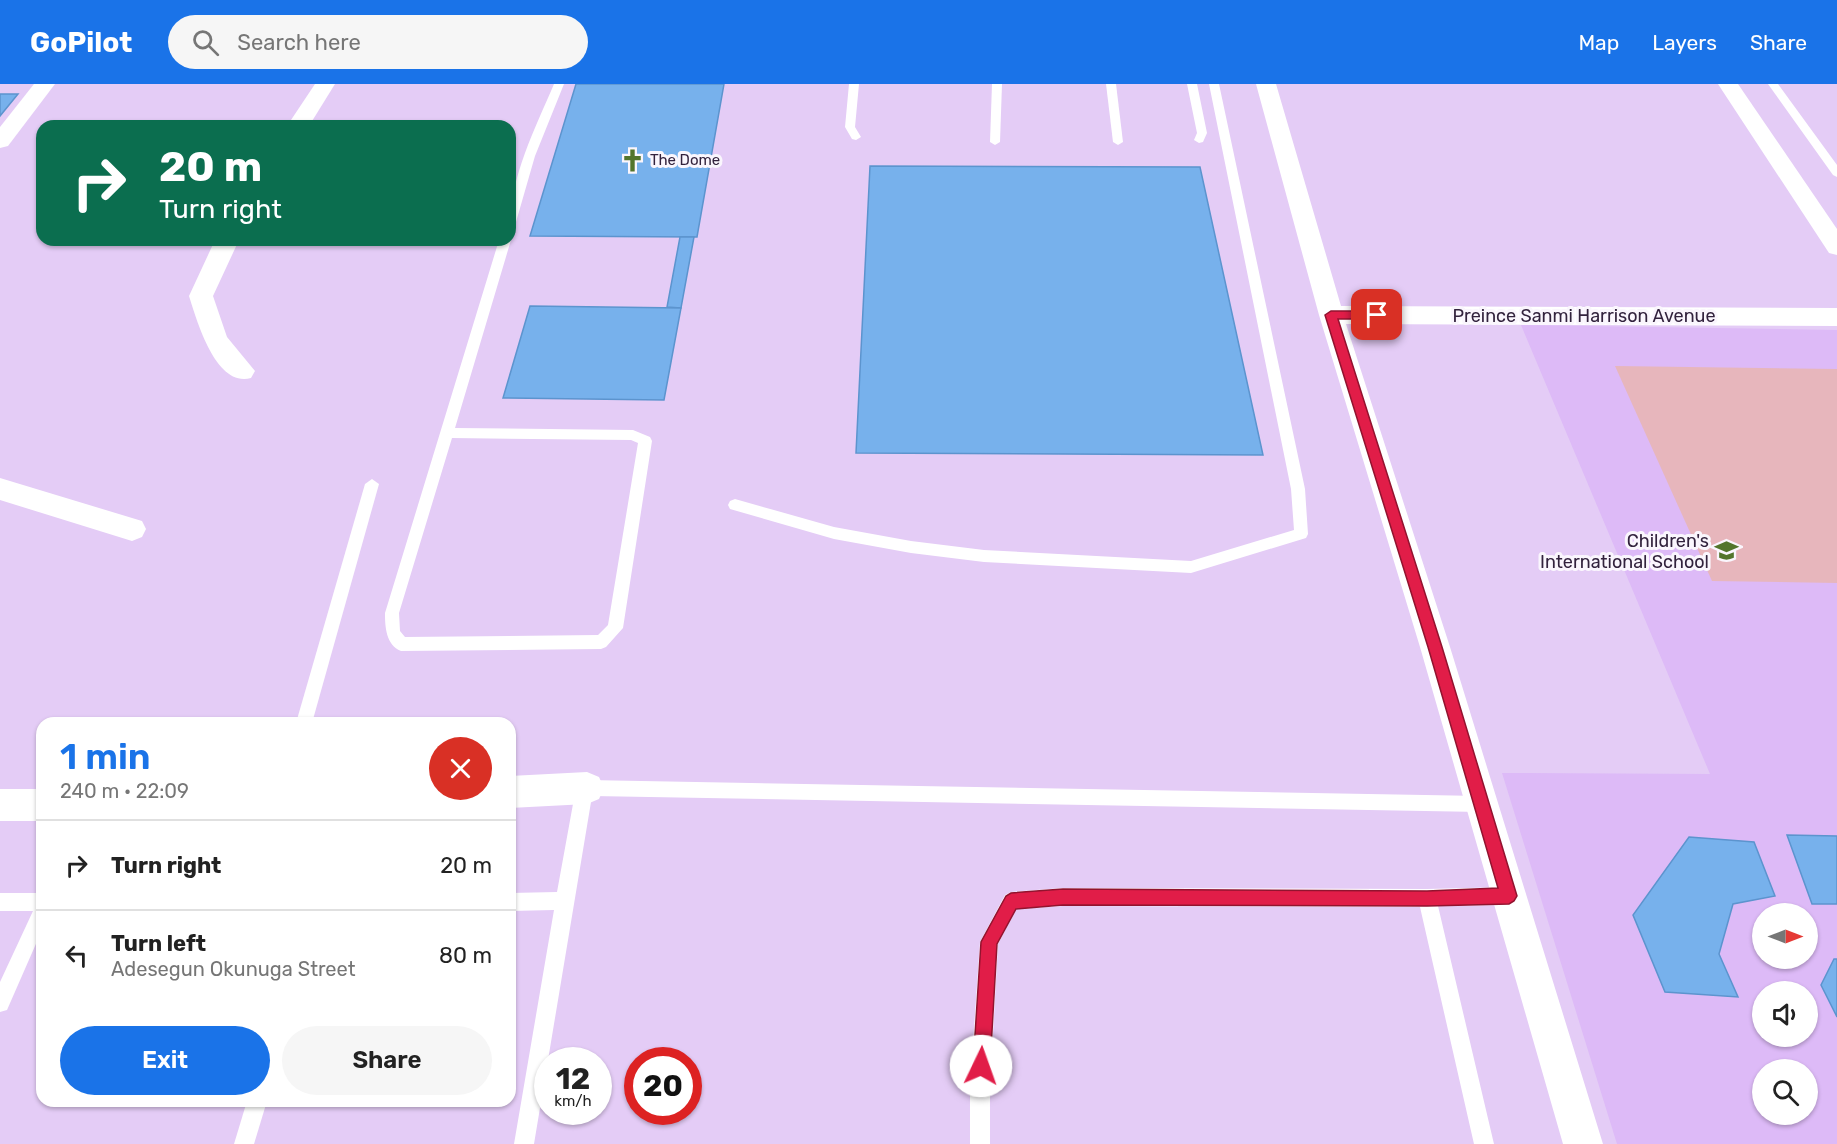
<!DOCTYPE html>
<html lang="en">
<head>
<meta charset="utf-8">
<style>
  body { margin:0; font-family:Rubik,sans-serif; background:#f6f6f6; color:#222; height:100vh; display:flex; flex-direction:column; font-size:22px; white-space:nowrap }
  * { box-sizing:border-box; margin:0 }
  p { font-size:20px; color:#767676 }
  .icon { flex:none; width:33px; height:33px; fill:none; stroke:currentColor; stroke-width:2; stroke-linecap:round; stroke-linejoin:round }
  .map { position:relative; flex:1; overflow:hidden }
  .details { position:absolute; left:36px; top:633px; width:480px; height:390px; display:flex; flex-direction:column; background:#fff; border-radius:18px; box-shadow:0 2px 4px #0004 }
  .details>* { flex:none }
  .top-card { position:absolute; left:36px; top:36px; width:480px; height:126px; border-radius:18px; box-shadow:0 2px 4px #0004; background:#0b6e4f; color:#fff; overflow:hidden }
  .needle { width:39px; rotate:90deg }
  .controls { position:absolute; left:1752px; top:819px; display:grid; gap:12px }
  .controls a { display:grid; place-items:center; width:66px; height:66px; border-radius:50%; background:#fff; box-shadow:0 2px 4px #0004; font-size:30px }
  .speed { position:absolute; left:534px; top:963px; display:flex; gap:12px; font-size:30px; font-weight:700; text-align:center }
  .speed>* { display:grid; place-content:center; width:78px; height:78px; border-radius:50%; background:#fff; box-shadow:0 2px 4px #0004; line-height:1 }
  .speed small { font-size:15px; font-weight:400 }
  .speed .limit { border:9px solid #d22; background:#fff; color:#111 }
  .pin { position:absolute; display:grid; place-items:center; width:51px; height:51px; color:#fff; margin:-26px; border-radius:12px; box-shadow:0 3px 9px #0006 }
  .me { position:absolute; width:66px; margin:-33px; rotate:3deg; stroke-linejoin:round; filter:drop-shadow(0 0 4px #0008) }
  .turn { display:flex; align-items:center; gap:21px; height:126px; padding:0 24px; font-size:27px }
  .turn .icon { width:78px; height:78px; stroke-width:2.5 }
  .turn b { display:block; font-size:42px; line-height:51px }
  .round { display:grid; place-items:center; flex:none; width:63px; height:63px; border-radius:32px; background:#f6f6f6 }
  .summary { display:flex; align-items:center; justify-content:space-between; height:102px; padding:0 24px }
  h1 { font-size:36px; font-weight:600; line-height:45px; color:#1a73e8 }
  .primary-button { display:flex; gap:12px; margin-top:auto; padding:12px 24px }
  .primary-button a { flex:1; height:69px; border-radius:36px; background:#1a73e8; color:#fff; font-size:24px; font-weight:600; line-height:69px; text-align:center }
  .primary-button a+a { background:#f6f6f6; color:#222 }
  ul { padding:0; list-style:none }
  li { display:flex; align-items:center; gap:18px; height:90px; padding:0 24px; border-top:2px solid #e0e0e0 }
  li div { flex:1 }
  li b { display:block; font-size:22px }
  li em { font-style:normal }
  header { display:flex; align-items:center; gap:36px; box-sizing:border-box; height:84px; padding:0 30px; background:#1a73e8; color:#fff }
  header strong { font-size:28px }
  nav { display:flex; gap:33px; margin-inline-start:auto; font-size:21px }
  .search { width:420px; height:54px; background:#f6f6f6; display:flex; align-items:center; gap:15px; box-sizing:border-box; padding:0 21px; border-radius:33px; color:#767676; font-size:22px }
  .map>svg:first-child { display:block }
  .built { fill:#ddbaf7; fill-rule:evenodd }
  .green { fill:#e7b6bc }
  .building { fill:#77b1ec; stroke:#5c94ce; stroke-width:1.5 }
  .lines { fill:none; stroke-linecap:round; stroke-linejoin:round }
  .service { fill:#fff; fill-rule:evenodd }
  .minor { fill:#fff; fill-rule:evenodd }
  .route { fill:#e11d48; stroke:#92132f; stroke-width:1.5 }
  .labels { text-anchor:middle; stroke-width:6; stroke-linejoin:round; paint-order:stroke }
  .far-poi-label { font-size:15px; fill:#32223d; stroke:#faf6fd; text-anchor:start }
  .street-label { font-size:18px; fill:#32223d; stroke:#faf6fd }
  .poi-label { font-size:18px; fill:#32223d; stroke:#faf6fd; text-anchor:end }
</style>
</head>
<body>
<header>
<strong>GoPilot</strong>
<div class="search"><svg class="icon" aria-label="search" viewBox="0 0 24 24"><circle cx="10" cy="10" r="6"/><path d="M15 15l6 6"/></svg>Search here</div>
<nav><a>Map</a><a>Layers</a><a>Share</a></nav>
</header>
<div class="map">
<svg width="1837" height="1060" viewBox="0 0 1837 1060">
  <rect width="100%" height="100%" fill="#e4ccf6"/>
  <!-- built -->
  <path class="built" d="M1521 241 1837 246V1060H1617L1502 689 1710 690ZM1762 830H1808V874H1762ZM1762 908H1808V952H1762ZM1762 986H1808V1030H1762Z"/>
  <!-- green -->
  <polygon class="green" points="1615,282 1837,285 1837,499 1712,497"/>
  <!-- building -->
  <g class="building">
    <polygon points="576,0 724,0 697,153 530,152"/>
    <polygon points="0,10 18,10 0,32"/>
    <polygon points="870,82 1200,83 1263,371 856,369"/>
    <polygon points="680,153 694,153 681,224 667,223"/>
    <polygon points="530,222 681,224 664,316 503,314"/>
    <polygon points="1787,751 1837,752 1837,820 1812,820"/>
    <polygon points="1689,753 1754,758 1775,812 1733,820 1719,870 1738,913 1665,908 1633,831"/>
    <polygon points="1834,875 1837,875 1837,933 1821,901"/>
  </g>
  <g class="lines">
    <!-- service -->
    <g class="service">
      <path d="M554 0H564L535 72 516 138 510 142C510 93 535 45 554 0Z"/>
      <polygon points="849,0 859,0 855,43 861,53 856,56 852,55 845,43"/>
      <polygon points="992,0 1002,0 1000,58 995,61 990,58"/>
      <polygon points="1106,0 1116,0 1123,58 1118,61 1113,58"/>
      <polygon points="1187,0 1197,0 1207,49 1203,58 1199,59 1194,56 1197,49"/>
      <polygon points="1209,0 1219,0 1305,405 1308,450 1306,454 1191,489 984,478 911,469 834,455 730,425 728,421 730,417 735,415 834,443 911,457 984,466 1191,477 1294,446 1291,405"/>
      <polygon points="1768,0 1778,0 1837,81 1837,93 1833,91"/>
      <path d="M510 155 511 156 455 344 633 346 650 353 652 357 623 544 606 563 601 565 401 567C386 561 385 543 385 529L499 156ZM452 354 631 356 638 359 608 541 598 551 405 553 400 547 399 529Z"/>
      <polygon points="372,395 379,400 312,639 296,639 365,400"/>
      <polygon points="587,696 1481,712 1487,714 1489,720 1487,726 1481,728 592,712 534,1060 514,1060 554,826 510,827 510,809 557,808 573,720 581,698"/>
      <polygon points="1509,803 1515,806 1518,812 1515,818 1509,821 1438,822 1494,1060 1474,1060 1420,823 1063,822 1016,825 998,860 990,1003 990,1060 970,1060 970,1003 980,858 1005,811 1011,808 1063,804 1427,805"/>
      <polygon points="0,809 42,809 42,846 7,926 0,928 0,898 33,827 0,827"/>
      <polygon points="247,1017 267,1017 254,1060 234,1060"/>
    </g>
    <!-- minor -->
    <g class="minor">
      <polygon points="34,0 55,0 8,62 0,64 0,43"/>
      <polygon points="315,0 335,0 309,42 287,42"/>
      <polygon points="1256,0 1276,0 1341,222 1837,224 1837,242 1346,240 1450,563 1603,1060 1563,1060 1420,563 1319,231"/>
      <polygon points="1718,0 1738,0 1837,145 1837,171 1829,169"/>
      <path d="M215 156H239L213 212 227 253 255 287 251 294C216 304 197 237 189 212Z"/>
      <polygon points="0,394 142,437 146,445 142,453 132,457 0,416"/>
      <polygon points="587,688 599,693 604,704 599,715 587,720 510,724 510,692"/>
      <rect x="0" y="705" width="42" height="32"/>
    </g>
  </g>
  <!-- route -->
  <polygon class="route" points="1331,227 1377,227 1382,231 1377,235 1338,235 1442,563 1517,812 1514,817 1509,820 1427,822 1063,821 1016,825 997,860 990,982 987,989 981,991 975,989 973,982 981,858 1006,812 1011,809 1063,805 1427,807 1498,804 1428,563 1325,231"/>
  <!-- icons -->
  <defs>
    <symbol id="church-bare" viewBox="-9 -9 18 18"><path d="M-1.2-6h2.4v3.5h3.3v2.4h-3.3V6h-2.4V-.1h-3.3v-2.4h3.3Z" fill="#53752c" stroke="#faf6fd" stroke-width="2.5" paint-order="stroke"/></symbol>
    <symbol id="school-bare" viewBox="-9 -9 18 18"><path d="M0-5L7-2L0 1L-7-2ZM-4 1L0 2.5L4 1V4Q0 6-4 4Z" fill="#53752c" stroke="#faf6fd" stroke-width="2.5" paint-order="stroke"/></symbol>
  </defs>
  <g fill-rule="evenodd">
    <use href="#church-bare" x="616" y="60" width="33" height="33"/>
    <use href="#school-bare" x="1710" y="450" width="33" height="33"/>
  </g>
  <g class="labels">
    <!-- far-poi labels -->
    <g class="far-poi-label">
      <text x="650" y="81">The Dome</text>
    </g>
    <!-- street labels -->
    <g class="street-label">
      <text x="1584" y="238">Preince Sanmi Harrison Avenue</text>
    </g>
    <!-- poi labels -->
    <g class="poi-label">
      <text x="1709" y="463">Children's<tspan x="1709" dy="21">International School</tspan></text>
    </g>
  </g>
</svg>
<div class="controls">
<a><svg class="needle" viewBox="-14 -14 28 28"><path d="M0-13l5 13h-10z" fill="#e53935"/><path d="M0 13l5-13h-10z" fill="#767676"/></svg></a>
<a><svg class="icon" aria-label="sound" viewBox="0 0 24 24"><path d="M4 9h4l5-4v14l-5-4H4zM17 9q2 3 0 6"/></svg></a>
<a><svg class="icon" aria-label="search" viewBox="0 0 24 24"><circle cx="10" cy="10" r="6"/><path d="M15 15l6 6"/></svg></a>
</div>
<div class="speed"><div>12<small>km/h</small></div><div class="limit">20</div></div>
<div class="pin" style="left:1377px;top:231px;background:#d93025"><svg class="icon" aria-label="arrive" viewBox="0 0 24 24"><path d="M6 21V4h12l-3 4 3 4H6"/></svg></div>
<svg class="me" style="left:981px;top:982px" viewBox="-20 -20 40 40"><circle r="19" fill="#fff"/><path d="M0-13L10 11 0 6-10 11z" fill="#e11d48"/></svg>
<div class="top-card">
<div class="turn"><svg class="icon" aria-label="right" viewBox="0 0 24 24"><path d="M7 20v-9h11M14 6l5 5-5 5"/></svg><div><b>20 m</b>Turn right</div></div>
</div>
<section class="details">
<div class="summary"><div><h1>1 min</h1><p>240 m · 22:09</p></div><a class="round" style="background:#d93025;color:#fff"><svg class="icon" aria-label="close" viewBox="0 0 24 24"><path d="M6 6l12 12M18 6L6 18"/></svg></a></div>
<ul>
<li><svg class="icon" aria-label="right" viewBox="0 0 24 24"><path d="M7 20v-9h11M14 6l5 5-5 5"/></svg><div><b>Turn right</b></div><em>20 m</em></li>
<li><svg class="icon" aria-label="left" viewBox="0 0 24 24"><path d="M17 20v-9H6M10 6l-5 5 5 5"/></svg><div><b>Turn left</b><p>Adesegun Okunuga Street</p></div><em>80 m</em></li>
</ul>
<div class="primary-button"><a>Exit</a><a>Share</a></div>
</section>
</div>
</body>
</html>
